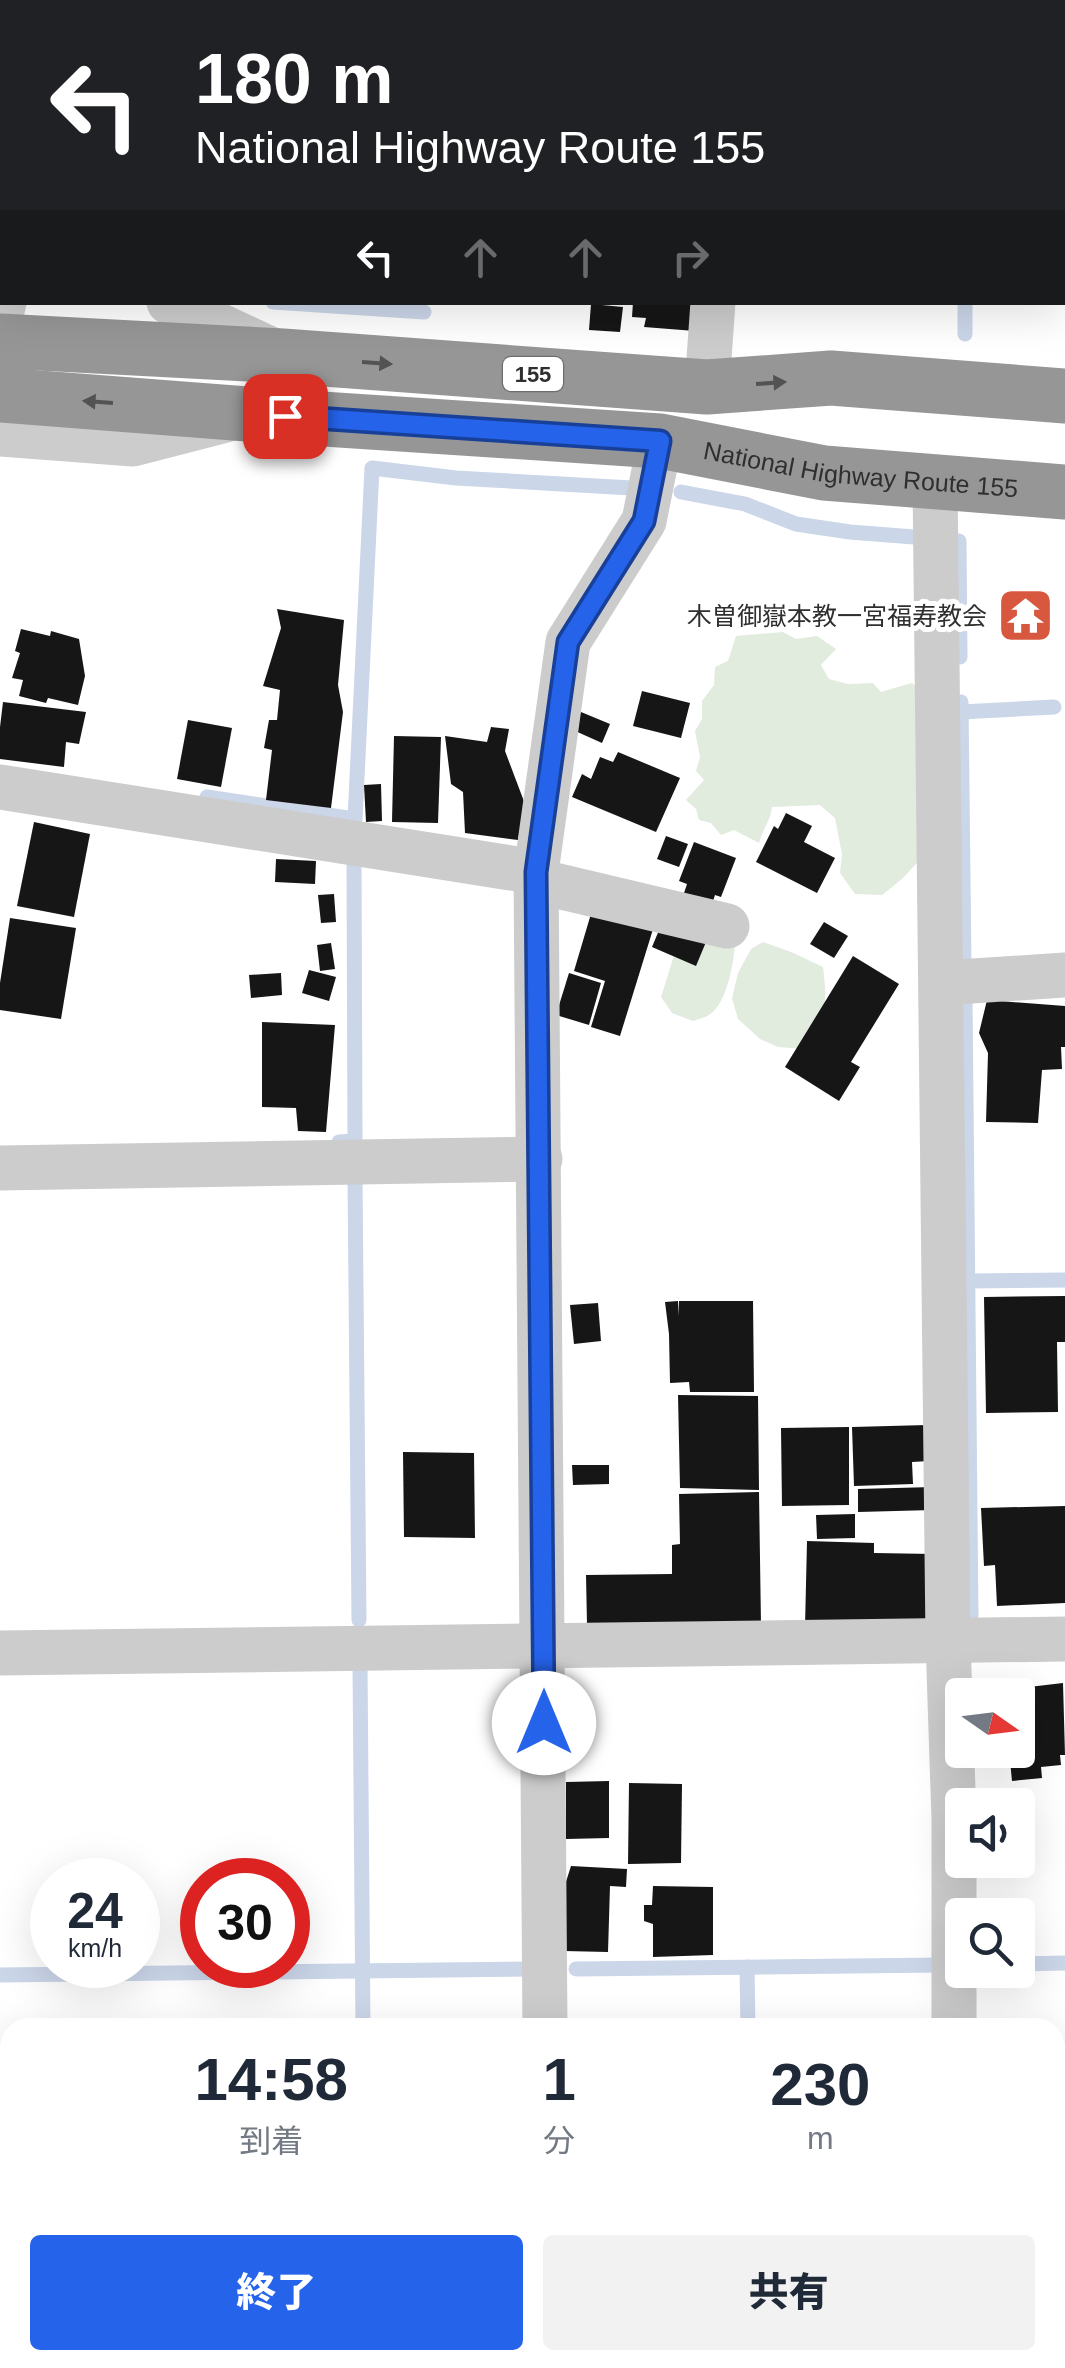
<!DOCTYPE html>
<html lang="ja">
<head>
<meta charset="utf-8">
<style>
  body { margin:0; font-family:Arial,"Noto Sans JP",sans-serif; background:#f2f2f3; color:#1f2937; height:100vh; display:flex; flex-direction:column; font-size:38px; white-space:nowrap }
  * { box-sizing:border-box; margin:0 }
  p { font-size:32px; color:#747a83 }
  .icon { flex:none; width:55px; height:55px; fill:none; stroke:currentColor; stroke-width:2; stroke-linecap:round; stroke-linejoin:round }
  .map { position:relative; flex:1; overflow:hidden }
  .drawer { position:absolute; left:0px; top:2018px; width:1065px; height:352px; display:flex; flex-direction:column; background:#fff; border-radius:30px 30px 0 0; box-shadow:0 10px 40px #0002 }
  .drawer>* { flex:none }
  .guide { position:absolute; left:0px; top:0px; width:1065px; height:305px; box-shadow:0 10px 40px #0002; background:#202124; color:#fff; overflow:hidden }
  .needle { width:65px; rotate:104deg }
  .fabs { position:absolute; left:945px; top:1678px; display:grid; gap:20px }
  .fabs a { display:grid; place-items:center; width:90px; height:90px; border-radius:10px; background:#fff; box-shadow:0 10px 40px #0002; font-size:50px }
  .speed { position:absolute; left:30px; top:1858px; display:flex; gap:20px; font-size:50px; font-weight:700; text-align:center }
  .speed>* { display:grid; place-content:center; width:130px; height:130px; border-radius:50%; background:#fff; box-shadow:0 10px 40px #0002; line-height:1 }
  .speed small { font-size:25px; font-weight:400 }
  .speed .limit { border:15px solid #d22; background:#fff; color:#111 }
  .pin { position:absolute; display:grid; place-items:center; width:85px; height:85px; color:#fff; margin:-42px; border-radius:20px; box-shadow:0 5px 15px #0006 }
  .me { position:absolute; width:110px; margin:-55px; rotate:0deg; stroke-linejoin:round; filter:drop-shadow(0 0 8px #0008) }
  .turn { display:flex; align-items:center; gap:35px; height:210px; padding:0 30px; font-size:45px }
  .turn .icon { width:130px; height:130px; stroke-width:2.5 }
  .turn b { display:block; font-size:70px; line-height:85px }
  .lanes { display:flex; align-items:center; height:95px; padding:0 30px; background:#0003; justify-content:center; gap:50px; direction:ltr }
  .lanes .off { opacity:.35 }
  .eta { display:flex; justify-content:space-evenly; align-items:center; height:170px; text-align:center }
  .eta b { font-size:60px; font-weight:800; line-height:70px }
  .cta { display:flex; gap:20px; margin-top:auto; padding:20px 30px }
  .cta a { flex:1; height:115px; border-radius:10px; background:#2563eb; color:#fff; font-size:40px; font-weight:800; line-height:115px; text-align:center }
  .cta a+a { background:#f2f2f3; color:#1f2937 }
  .map>svg:first-child { display:block }
  .green { fill:#e1ebde }
  .lines { fill:none; stroke-linecap:round; stroke-linejoin:round }
  .stream { stroke:#cbd6e9; stroke-width:15 }
  .building { fill:#161616 }
  .street { stroke:#ccc; stroke-width:45 }
  .highway { stroke:#969696; stroke-width:55 }
  .rail-casing { stroke:#848484; stroke-width:11 }
  .rail { stroke:#fff; stroke-width:8; stroke-dasharray:22; stroke-linecap:butt }
  .oneway { fill:#535353 }
  .route-casing { stroke:#184099; stroke-width:25 }
  .route { stroke:#2563eb; stroke-width:18 }
  .labels { text-anchor:middle; stroke-width:10; stroke-linejoin:round; paint-order:stroke }
  .shield { fill:#fff; stroke:#6d6d6d; stroke-width:2.5 }
  .shield-label { font-size:22px; font-weight:bold; fill:#2f2f2f }
  .street-label { font-size:25px; fill:#2f2f2f; stroke:#fff }
  .poi-label { font-size:25px; fill:#2f2f2f; stroke:#fff; text-anchor:end }
</style>
</head>
<body>
<div class="map">
<svg width="1065" height="2368" viewBox="0 0 1065 2368">
  <rect width="100%" height="100%" fill="#fff"/>
  <!-- green -->
  <g class="green">
    <path d="M783 632 796 639 817 636 836 649 821 665 829 679 848 684 873 683 881 692 912 683 923 693 927 852 902 879 882 895 855 894 840 873 842 854 835 818 820 805 772 807C771 820 762 830 759 843L734 830 721 835 711 823 699 820 696 809 686 800 704 780 696 771 700 757 695 731 702 719V701L714 685 715 667 728 661 736 636Z"/>
    <path d="M736 936C734 958 729 1002 709 1015 704 1018 698 1019 693 1021L672 1013 661 997 677 946Z"/>
    <path d="M763 942 791 952 823 967C828 1009 825 1014 804 1049L778 1047 760 1039 738 1019 732 998 738 973 751 949Z"/>
  </g>
  <g class="lines">
    <!-- stream -->
    <g class="stream">
      <polyline points="575,0 614,2"/>
      <polyline points="988,2 988,0"/>
      <polyline points="1062,40 1065,40"/>
      <polyline points="273,302 424,312"/>
      <polyline points="965,334 965,302"/>
      <polyline points="681,492 745,504 796,524 850,532 914,537"/>
      <polyline points="959,541 960,657"/>
      <polyline points="961,702 964,965"/>
      <polyline points="961,712 1054,707"/>
      <polyline points="207,797 355,819 372,468 456,478 632,488"/>
      <polyline points="965,999 971,1616"/>
      <polyline points="339,1142 355,1141 354,856"/>
      <polyline points="355,1178 359,1620"/>
      <polyline points="967,1281 1065,1280"/>
      <polyline points="360,1665 363,2028"/>
      <polyline points="1018,1964 1065,1963"/>
      <polyline points="747,1967 748,2028"/>
      <polyline points="576,1969 941,1965"/>
      <polyline points="0,1975 530,1969"/>
      <polyline points="367,2360 367,2368"/>
      <polyline points="755,2360 755,2368"/>
    </g>
  </g>
  <!-- building -->
  <g class="building">
    <polygon points="633,302 698,302 695,331 644,327 646,318 632,317"/>
    <polygon points="591,304 623,307 620,332 589,330"/>
    <polygon points="277,609 344,620 338,685 343,712 331,808 266,800 272,750 264,748 269,720 277,720 280,690 263,686 281,628"/>
    <polygon points="21,629 50,636 51,631 79,639 85,676 78,705 48,698 46,703 19,696 23,680 12,678 20,653 15,651"/>
    <polygon points="642,691 690,703 681,738 633,726"/>
    <polygon points="3,702 86,712 79,744 66,742 64,767 0,759 0,727"/>
    <polygon points="581,712 610,724 602,743 573,730"/>
    <polygon points="188,720 232,728 221,787 177,779"/>
    <polygon points="491,727 509,729 505,751 525,804 518,840 465,833 463,792 451,784 445,736 487,742"/>
    <polygon points="394,736 441,737 438,823 392,822"/>
    <polygon points="618,752 680,778 656,832 572,797 582,774 591,779 600,757 613,762"/>
    <polygon points="381,784 382,821 366,822 364,785"/>
    <polygon points="786,813 812,826 804,842 835,858 817,893 756,862 774,826 778,829"/>
    <polygon points="34,822 90,834 74,917 17,906"/>
    <polygon points="666,836 688,844 679,867 657,859"/>
    <polygon points="694,842 736,858 721,897 715,895 712,904 684,893 687,884 679,881"/>
    <polygon points="276,859 316,861 315,884 275,882"/>
    <polygon points="334,894 336,922 321,923 318,895"/>
    <polygon points="593,907 654,926 620,1036 591,1027 605,981 574,971"/>
    <polygon points="10,918 76,928 61,1019 0,1010 0,983"/>
    <polygon points="824,922 848,936 834,958 810,944"/>
    <polygon points="662,923 706,942 696,966 652,947"/>
    <polygon points="331,943 335,969 320,971 317,945"/>
    <polygon points="853,956 899,984 851,1062 860,1067 839,1101 785,1067"/>
    <polygon points="309,970 336,977 329,1001 302,993"/>
    <polygon points="281,973 282,995 251,998 249,975"/>
    <polygon points="569,973 601,983 589,1025 556,1015"/>
    <polygon points="987,1000 1065,1006 1065,1047 1061,1047 1062,1069 1042,1070 1038,1123 986,1122 988,1053 979,1033"/>
    <polygon points="262,1022 335,1025 326,1132 298,1131 296,1108 262,1107"/>
    <polygon points="1065,1296 1065,1342 1057,1342 1058,1412 986,1413 984,1297"/>
    <polygon points="678,1301 679,1316 679,1301 753,1301 754,1392 690,1392 689,1382 670,1383 669,1334 665,1302"/>
    <polygon points="598,1303 601,1341 574,1344 570,1305"/>
    <polygon points="678,1395 758,1396 759,1490 680,1488"/>
    <polygon points="927,1425 929,1461 912,1462 913,1484 854,1486 852,1427"/>
    <polygon points="849,1427 849,1505 782,1506 781,1428"/>
    <polygon points="403,1452 474,1453 475,1538 404,1537"/>
    <polygon points="572,1465 609,1465 609,1484 573,1485"/>
    <polygon points="933,1487 933,1510 858,1512 858,1489"/>
    <polygon points="759,1492 761,1625 587,1625 586,1575 672,1574 672,1545 680,1544 679,1494"/>
    <polygon points="1065,1506 1065,1603 997,1606 995,1565 984,1566 981,1508"/>
    <polygon points="855,1514 855,1538 817,1539 816,1515"/>
    <polygon points="807,1541 874,1543 874,1553 934,1554 933,1630 805,1627"/>
    <polygon points="1063,1683 1065,1755 1060,1755 1061,1765 1041,1767 1042,1778 1012,1781 1009,1750 1018,1750 1018,1695 1004,1695 1003,1690"/>
    <polygon points="609,1781 609,1838 566,1839 566,1782"/>
    <polygon points="629,1783 682,1784 681,1863 628,1864"/>
    <polygon points="571,1866 627,1869 626,1887 610,1886 608,1952 564,1951 564,1888"/>
    <polygon points="653,1886 713,1887 713,1955 653,1957 653,1924 644,1921 644,1905 652,1905"/>
  </g>
  <g class="lines">
    <!-- street -->
    <g class="street">
      <polyline points="63,2 64,0"/>
      <polyline points="735,2 735,0"/>
      <polyline points="169,302 272,350"/>
      <polyline points="0,320 4,302"/>
      <polyline points="707,387 713,302"/>
      <polyline points="0,434 133,444 226,420"/>
      <polyline points="935,483 948,1640 954,1820 954,2028"/>
      <polyline points="0,787 536,872"/>
      <polyline points="537,881 727,926"/>
      <polyline points="942,983 1065,975"/>
      <polyline points="0,1168 540,1159"/>
      <polyline points="0,1653 1065,1639"/>
      <polyline points="545,2028 536,872 568,642 644,521 660,441"/>
      <polyline points="0,2208 10,2236"/>
      <polyline points="54,2360 56,2368"/>
      <polyline points="547,2360 547,2368"/>
      <polyline points="953,2368 953,2360"/>
    </g>
    <!-- highway -->
    <g class="highway">
      <polyline points="0,341 283,356 707,387 831,378 1065,396"/>
      <path id="s1" d="M0 395 247 414 660 441 824 473 1065 492"/>
    </g>
    <defs>
      <polyline id="rail" points="0,2330 12,2368"/>
    </defs>
    <!-- rail casing -->
    <use href="#rail" class="rail-casing"/>
    <!-- rail -->
    <use href="#rail" class="rail"/>
  </g>
  <!-- one-way arrows -->
  <defs><path id="oneway-solid" d="M-6-.8H1V-3.2L6.5 0L1 3.2V.8H-6Z" transform="scale(2.5)"/></defs>
  <g class="oneway">
    <use href="#oneway-solid" transform="translate(377 363) rotate(4)"/>
    <use href="#oneway-solid" transform="translate(771 383) rotate(-4)"/>
    <use href="#oneway-solid" transform="translate(98 402) rotate(-176)"/>
  </g>
  <g class="lines">
    <defs>
      <polyline id="route" points="285,416 660,441 644,521 568,642 536,872 544,1723"/>
    </defs>
    <!-- route casing -->
    <use href="#route" class="route-casing"/>
    <!-- route -->
    <use href="#route" class="route"/>
  </g>
  <!-- icons -->
  <defs>
    <symbol id="temple-square" viewBox="-11 -11 22 22"><rect x="-9" y="-9" width="18" height="18" rx="4" fill="#d8583f" stroke="#fff"/><path d="M0-6L5-2H3V0L6.5 2.5H4V6H1.5V3h-3V6H-4V2.5H-6.5L-3 0V-2H-5Z" fill="#fff"/></symbol>
  </defs>
  <g fill-rule="evenodd">
    <use href="#temple-square" x="994" y="584" width="63" height="63"/>
  </g>
  <g class="labels">
    <!-- shield labels -->
    <rect class="shield" x="503" y="357" width="60" height="34" rx="8"/>
    <g class="shield-label">
      <text x="533" y="382">155</text>
    </g>
    <!-- street labels -->
    <g class="street-label">
      <text dy="9" stroke="none"><textPath href="#s1" startOffset="865">National Highway Route 155</textPath></text>
    </g>
    <!-- poi labels -->
    <g class="poi-label">
      <text x="987" y="625">木曽御嶽本教一宮福寿教会</text>
    </g>
  </g>
</svg>
<div class="fabs">
<a><svg class="needle" viewBox="-14 -14 28 28"><path d="M0-13l5 13h-10z" fill="#e53935"/><path d="M0 13l5-13h-10z" fill="#747a83"/></svg></a>
<a><svg class="icon" aria-label="sound" viewBox="0 0 24 24"><path d="M4 9h4l5-4v14l-5-4H4zM17 9q2 3 0 6"/></svg></a>
<a><svg class="icon" aria-label="search" viewBox="0 0 24 24"><circle cx="10" cy="10" r="6"/><path d="M15 15l6 6"/></svg></a>
</div>
<div class="speed"><div>24<small>km/h</small></div><div class="limit">30</div></div>
<div class="pin" style="left:285px;top:416px;background:#d93025"><svg class="icon" aria-label="arrive" viewBox="0 0 24 24"><path d="M6 21V4h12l-3 4 3 4H6"/></svg></div>
<svg class="me" style="left:544px;top:1723px" viewBox="-20 -20 40 40"><circle r="19" fill="#fff"/><path d="M0-13L10 11 0 6-10 11z" fill="#2563eb"/></svg>
<div class="guide">
<div class="turn"><svg class="icon" aria-label="left" viewBox="0 0 24 24"><path d="M17 20v-9H6M10 6l-5 5 5 5"/></svg><div><b>180 m</b>National Highway Route 155</div></div>
<div class="lanes"><svg class="icon" aria-label="left" viewBox="0 0 24 24"><path d="M17 20v-9H6M10 6l-5 5 5 5"/></svg><svg class="icon off" aria-label="ahead" viewBox="0 0 24 24"><path d="M12 20V5M6 11l6-6 6 6"/></svg><svg class="icon off" aria-label="ahead" viewBox="0 0 24 24"><path d="M12 20V5M6 11l6-6 6 6"/></svg><svg class="icon off" aria-label="right" viewBox="0 0 24 24"><path d="M7 20v-9h11M14 6l5 5-5 5"/></svg></div>
</div>
<section class="drawer">
<div class="eta">
<div><b>14:58</b><p>到着</p></div>
<div><b>1</b><p>分</p></div>
<div><b>230</b><p>m</p></div>
</div>
<div class="cta"><a>終了</a><a>共有</a></div>
</section>
</div>
</body>
</html>
